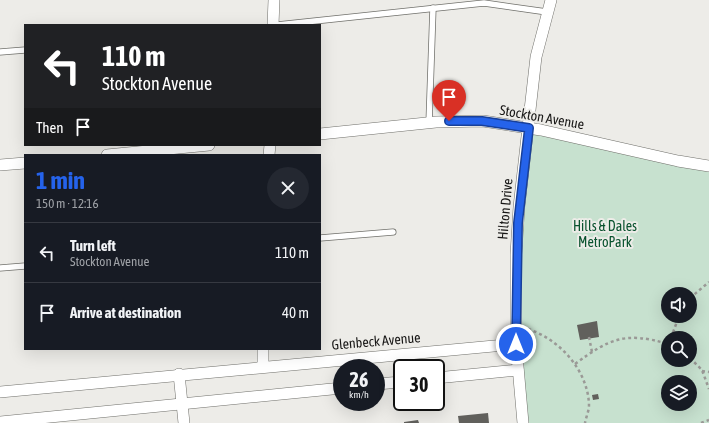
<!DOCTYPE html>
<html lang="en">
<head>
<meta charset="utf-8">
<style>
  body { margin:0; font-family:"Asap Condensed",sans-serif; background:#242831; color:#f1f3f6; height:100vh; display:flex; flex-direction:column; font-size:15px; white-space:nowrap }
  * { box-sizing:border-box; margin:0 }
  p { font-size:13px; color:#9ea1a6 }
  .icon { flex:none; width:22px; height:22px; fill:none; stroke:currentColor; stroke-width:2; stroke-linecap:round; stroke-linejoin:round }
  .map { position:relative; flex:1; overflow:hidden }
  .side { position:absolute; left:24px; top:154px; width:297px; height:196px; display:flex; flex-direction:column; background:#171b24; border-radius:0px; box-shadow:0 4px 16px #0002 }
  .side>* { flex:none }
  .guide { position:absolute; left:24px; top:24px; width:297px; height:122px; border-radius:0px; box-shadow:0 4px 16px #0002; background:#202124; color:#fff; overflow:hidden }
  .controls { position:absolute; left:661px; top:287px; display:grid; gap:8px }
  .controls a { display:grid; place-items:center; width:36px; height:36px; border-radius:50%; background:#171b24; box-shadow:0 4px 16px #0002; font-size:20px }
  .speed { position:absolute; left:333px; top:359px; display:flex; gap:8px; font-size:20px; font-weight:700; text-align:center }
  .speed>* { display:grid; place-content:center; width:52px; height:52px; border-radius:50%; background:#171b24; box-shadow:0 4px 16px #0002; line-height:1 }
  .speed small { font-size:10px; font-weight:400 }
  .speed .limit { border:2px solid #111; border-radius:6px; background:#fff; color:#111 }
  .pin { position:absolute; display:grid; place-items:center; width:34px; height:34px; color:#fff; margin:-41px -17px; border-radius:50% 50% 50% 0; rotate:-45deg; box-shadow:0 0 4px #0007 }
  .pin .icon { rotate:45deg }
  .me { position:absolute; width:44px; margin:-22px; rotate:0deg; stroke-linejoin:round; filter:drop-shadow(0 0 3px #0008) }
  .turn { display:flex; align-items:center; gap:14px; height:84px; padding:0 12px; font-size:18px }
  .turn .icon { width:52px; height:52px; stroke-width:2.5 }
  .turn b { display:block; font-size:28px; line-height:34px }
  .then { display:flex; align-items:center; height:38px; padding:0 12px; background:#0003; gap:8px; font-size:15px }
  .round { display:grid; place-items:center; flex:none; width:42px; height:42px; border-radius:21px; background:#242831 }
  .head { display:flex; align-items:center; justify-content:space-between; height:68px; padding:0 12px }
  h1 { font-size:24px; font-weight:700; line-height:30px; color:#2563eb }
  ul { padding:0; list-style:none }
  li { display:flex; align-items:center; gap:12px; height:60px; padding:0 12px; border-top:1px solid #363941 }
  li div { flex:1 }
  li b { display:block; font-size:15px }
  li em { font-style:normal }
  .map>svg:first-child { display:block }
  .green { fill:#c7e1cf; fill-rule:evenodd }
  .building { fill:#61605c }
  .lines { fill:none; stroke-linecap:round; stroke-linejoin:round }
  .lane-casing { stroke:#70706b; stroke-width:7 }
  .street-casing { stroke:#70706b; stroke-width:12 }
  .path { stroke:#9a9996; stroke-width:2.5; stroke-dasharray:3 3; stroke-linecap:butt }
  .lane { stroke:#fff; stroke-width:5.5 }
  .street { stroke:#fff; stroke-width:11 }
  .route-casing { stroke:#184099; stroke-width:10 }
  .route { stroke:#2563eb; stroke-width:7 }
  .labels { text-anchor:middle; stroke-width:4; stroke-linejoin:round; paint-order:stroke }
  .street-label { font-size:14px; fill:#181716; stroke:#edece8 }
  .park-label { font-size:14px; fill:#09522e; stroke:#edece8 }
</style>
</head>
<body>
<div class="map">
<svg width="709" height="423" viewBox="0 0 709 423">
  <rect width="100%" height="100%" fill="#edece8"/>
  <!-- green -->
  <path class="green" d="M529 128 709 166V423H523L516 344ZM668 294H690V316H668ZM668 338H690V360H668ZM668 382H690V404H668Z"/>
  <!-- building -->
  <g class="building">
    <polygon points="597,321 599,337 580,340 577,325"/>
    <polygon points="598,394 599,399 593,400 592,395"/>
    <polygon points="488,413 489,423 459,423 458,416"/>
    <polygon points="418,420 419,423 404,423 404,422"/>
  </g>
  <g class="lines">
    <defs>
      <g id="lane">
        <polyline points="277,25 484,3 547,12"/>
        <polyline points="0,52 25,50"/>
        <polyline points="429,123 433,8"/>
        <polyline points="320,238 393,232"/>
        <polyline points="0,268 25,266"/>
      </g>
      <g id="street">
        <polyline points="273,25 274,0"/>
        <polyline points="320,134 436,122 483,121 541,130 678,161 709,166"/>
        <polyline points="107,155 209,145"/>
        <polyline points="269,155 270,145"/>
        <polyline points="0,165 25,163"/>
        <polyline points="263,366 263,349"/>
        <polyline points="179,374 184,423"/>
        <polyline points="436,378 518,370"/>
        <polyline points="376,384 402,382"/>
        <polyline points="0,392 516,344"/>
        <polyline points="0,422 342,388"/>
        <polyline points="523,423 516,344 516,254 519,207 536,57 551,0"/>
      </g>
    </defs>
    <!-- lane casing -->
    <use href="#lane" class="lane-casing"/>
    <!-- street casing -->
    <use href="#street" class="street-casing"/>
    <!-- path -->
    <g class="path">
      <polyline points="690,298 709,282"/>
      <path d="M528 329C559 339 588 370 589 405 589 411 586 417 585 423"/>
      <polyline points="589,337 592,352"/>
      <polyline points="671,338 679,316"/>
      <polyline points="690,358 702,370 709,389"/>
      <path d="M575 364C609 339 625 331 668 344"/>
      <polyline points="702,371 709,372"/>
      <polyline points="701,423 709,420"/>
    </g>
    <!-- lane -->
    <use href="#lane" class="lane"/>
    <!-- street -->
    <use href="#street" class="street"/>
  </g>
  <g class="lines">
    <defs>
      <polyline id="route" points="449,121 482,121 529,128 518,223 516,344"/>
    </defs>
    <!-- route casing -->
    <use href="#route" class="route-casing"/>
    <!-- route -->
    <use href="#route" class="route"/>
  </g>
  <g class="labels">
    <!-- street labels -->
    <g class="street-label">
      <text transform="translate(542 117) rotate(10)" y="5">Stockton Avenue</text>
      <text transform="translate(505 209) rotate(-85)" y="5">Hilton Drive</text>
      <text transform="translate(376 341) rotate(-5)" y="5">Glenbeck Avenue</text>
    </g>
    <!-- park labels -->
    <g class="park-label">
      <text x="605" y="231">Hills &amp; Dales<tspan x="605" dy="16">MetroPark</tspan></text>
    </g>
  </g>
</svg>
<div class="controls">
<a><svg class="icon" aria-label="sound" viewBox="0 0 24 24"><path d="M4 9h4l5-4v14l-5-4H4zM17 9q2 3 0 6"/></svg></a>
<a><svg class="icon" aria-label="search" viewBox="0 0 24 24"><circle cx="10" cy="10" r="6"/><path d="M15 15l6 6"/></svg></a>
<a><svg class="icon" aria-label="layers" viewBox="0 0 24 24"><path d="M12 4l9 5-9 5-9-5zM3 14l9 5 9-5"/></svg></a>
</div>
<div class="speed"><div>26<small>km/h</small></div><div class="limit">30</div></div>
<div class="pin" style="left:449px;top:121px;background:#d93025"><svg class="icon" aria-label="arrive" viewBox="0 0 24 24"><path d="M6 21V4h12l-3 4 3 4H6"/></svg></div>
<svg class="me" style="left:516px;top:344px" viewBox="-20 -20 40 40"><circle r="17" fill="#2563eb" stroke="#fff" stroke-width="3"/><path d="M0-11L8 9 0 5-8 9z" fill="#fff"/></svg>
<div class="guide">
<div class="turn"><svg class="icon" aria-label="left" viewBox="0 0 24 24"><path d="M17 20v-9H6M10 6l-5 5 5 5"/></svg><div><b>110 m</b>Stockton Avenue</div></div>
<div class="then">Then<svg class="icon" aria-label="arrive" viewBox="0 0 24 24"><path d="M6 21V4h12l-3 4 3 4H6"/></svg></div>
</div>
<section class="side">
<div class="head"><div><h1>1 min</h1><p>150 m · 12:16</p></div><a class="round"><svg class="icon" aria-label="close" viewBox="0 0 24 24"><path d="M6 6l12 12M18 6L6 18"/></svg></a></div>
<ul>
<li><svg class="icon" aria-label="left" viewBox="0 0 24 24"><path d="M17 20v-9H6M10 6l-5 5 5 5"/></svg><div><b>Turn left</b><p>Stockton Avenue</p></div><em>110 m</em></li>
<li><svg class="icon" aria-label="arrive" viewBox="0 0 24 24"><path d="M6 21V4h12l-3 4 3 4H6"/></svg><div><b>Arrive at destination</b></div><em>40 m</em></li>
</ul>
</section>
</div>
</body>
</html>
